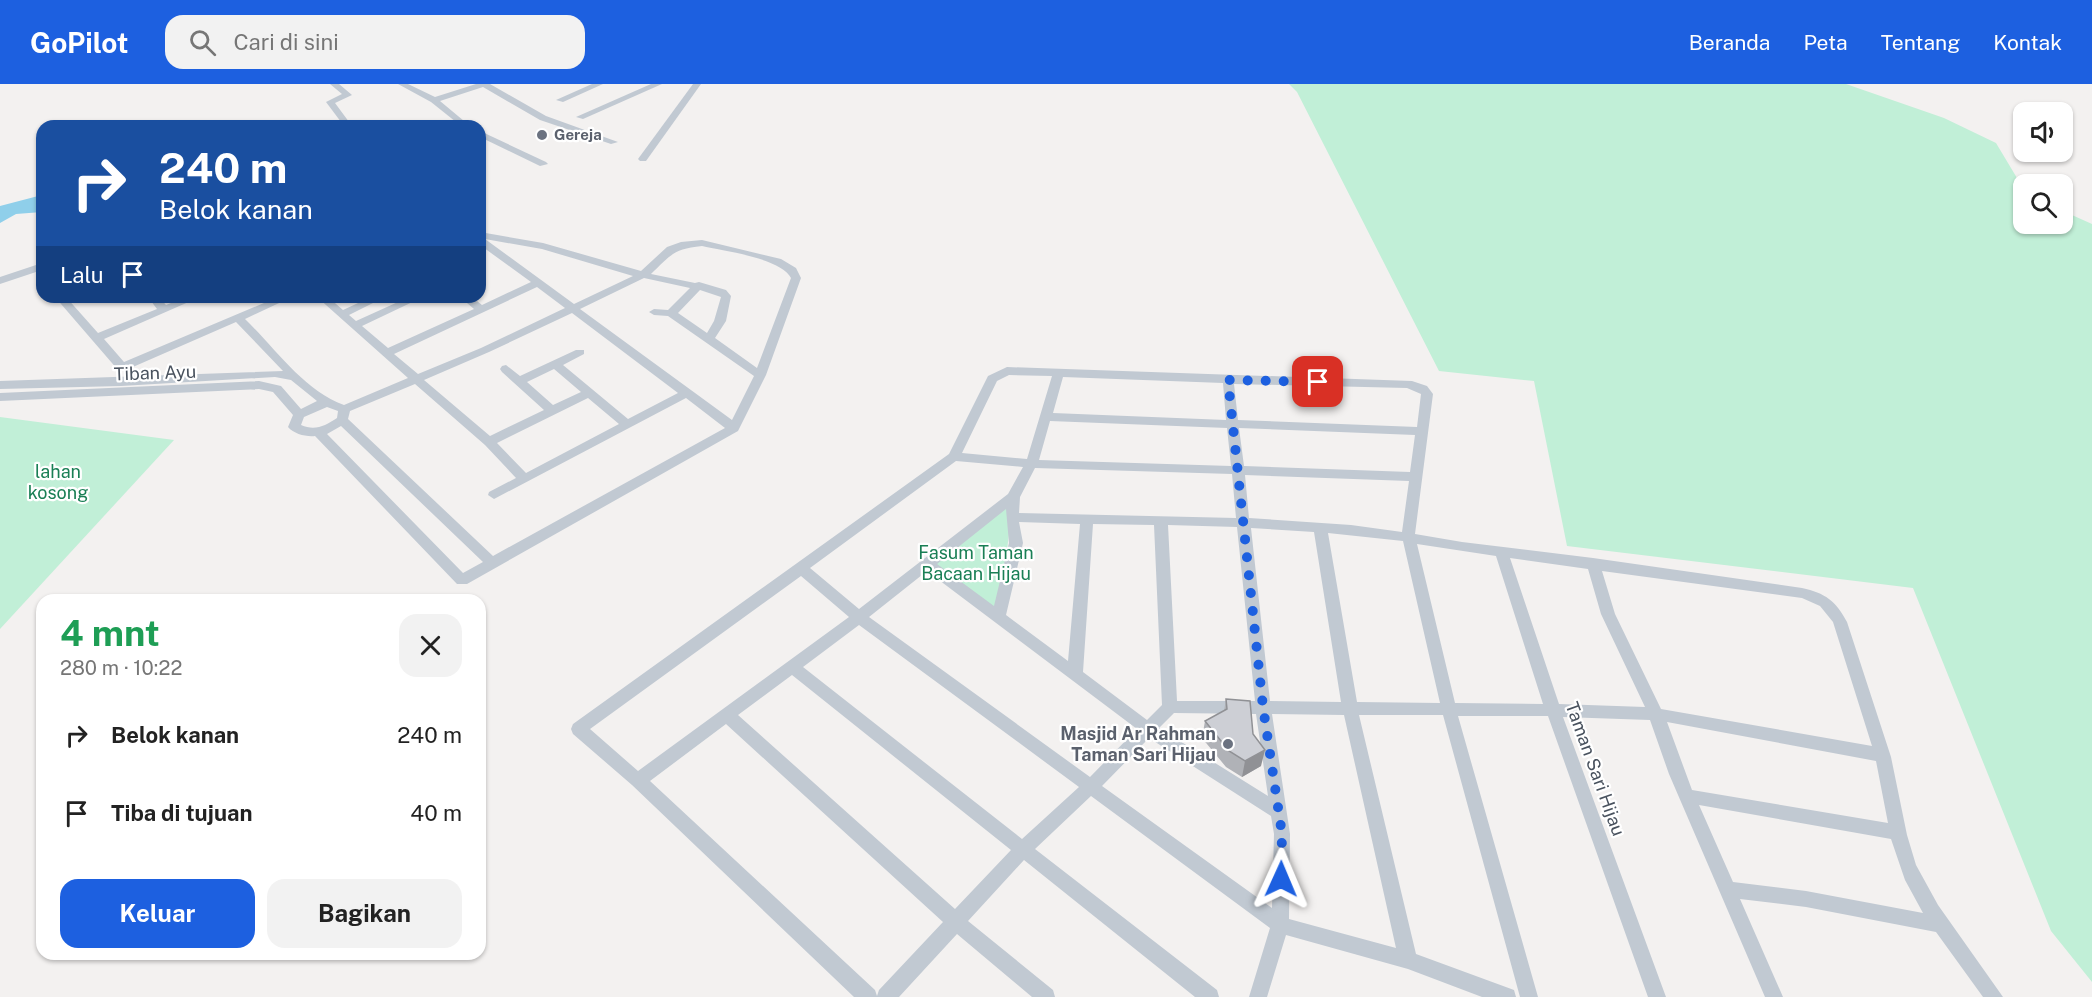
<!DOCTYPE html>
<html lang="id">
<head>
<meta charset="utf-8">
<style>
  body { margin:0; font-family:"Public Sans",sans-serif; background:#f2f2f2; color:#222; height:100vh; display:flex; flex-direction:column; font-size:22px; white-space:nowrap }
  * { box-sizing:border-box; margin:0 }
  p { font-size:20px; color:#767676 }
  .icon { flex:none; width:33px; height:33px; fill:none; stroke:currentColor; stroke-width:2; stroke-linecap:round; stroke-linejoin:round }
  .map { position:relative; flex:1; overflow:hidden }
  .panel { position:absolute; left:36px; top:510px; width:450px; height:366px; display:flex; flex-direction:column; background:#fff; border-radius:18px; box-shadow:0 2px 4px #0004 }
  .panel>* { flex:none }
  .hud { position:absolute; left:36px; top:36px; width:450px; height:183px; border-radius:18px; box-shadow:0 2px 4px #0004; background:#1a4fa0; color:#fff; overflow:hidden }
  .buttons { position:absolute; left:2013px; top:18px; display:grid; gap:12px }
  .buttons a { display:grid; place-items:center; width:60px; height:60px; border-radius:12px; background:#fff; box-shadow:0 2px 4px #0004; font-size:30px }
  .pin { position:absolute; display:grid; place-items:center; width:51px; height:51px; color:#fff; margin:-26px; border-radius:12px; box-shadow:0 3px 9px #0006 }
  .me { position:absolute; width:66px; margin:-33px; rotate:1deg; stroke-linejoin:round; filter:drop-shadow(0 0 4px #0008) }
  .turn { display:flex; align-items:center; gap:21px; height:126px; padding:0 24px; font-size:27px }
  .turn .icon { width:78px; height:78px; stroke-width:2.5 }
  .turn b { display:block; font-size:42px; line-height:51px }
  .then { display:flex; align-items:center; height:57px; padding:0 24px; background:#0003; gap:12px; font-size:22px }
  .round { display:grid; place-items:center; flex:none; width:63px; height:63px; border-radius:18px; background:#f2f2f2 }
  .overview { display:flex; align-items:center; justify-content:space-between; height:102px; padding:0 24px }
  h1 { font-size:36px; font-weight:700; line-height:45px; color:#1e9e55 }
  .primary-button { display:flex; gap:12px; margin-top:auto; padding:12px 24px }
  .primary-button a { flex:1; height:69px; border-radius:18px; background:#1d60e0; color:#fff; font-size:24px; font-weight:700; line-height:69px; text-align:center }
  .primary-button a+a { background:#f2f2f2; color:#222 }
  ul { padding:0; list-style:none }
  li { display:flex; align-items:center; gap:18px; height:78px; padding:0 24px }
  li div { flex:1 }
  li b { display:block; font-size:22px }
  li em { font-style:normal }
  header { display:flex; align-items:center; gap:36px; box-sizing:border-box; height:84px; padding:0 30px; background:#1d60e0; color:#fff }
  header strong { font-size:28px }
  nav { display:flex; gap:33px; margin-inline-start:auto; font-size:21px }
  .search { width:420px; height:54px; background:#f2f2f2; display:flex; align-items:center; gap:15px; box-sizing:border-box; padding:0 21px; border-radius:18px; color:#767676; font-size:22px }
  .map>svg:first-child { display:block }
  .green { fill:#c1efd7 }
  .water { fill:#8fcfea }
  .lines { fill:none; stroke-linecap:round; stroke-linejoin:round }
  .street { fill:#c1c9d2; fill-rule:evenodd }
  .wall { fill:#b0b2b7 }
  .shaded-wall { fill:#909195 }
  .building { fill:#cdcfd5; stroke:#909195; stroke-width:1.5 }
  .route { stroke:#1d60e0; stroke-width:10; stroke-dasharray:0 18 }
  .worship-dot { fill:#6b7280; stroke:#fff; stroke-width:2 }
  .labels { text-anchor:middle; stroke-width:4.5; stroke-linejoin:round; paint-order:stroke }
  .far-worship-label { font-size:15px; font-weight:bold; fill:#5b616d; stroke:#fff; text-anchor:start }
  .street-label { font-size:18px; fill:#49525e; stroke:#fff }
  .park-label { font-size:18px; fill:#1a7f55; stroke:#fff }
  .worship-label { font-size:18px; font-weight:bold; fill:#5b616d; stroke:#fff; text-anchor:end }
</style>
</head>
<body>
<header>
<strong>GoPilot</strong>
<div class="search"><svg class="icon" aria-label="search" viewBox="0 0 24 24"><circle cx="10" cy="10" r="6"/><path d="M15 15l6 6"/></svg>Cari di sini</div>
<nav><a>Beranda</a><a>Peta</a><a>Tentang</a><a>Kontak</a></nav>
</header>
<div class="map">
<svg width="2092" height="913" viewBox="0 0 2092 913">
  <rect width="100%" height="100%" fill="#f3f1f0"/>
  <!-- green -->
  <g class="green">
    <polygon points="1289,0 1846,0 1944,34 1996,59 2023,104 2024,140 2062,140 2063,127 2092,140 2092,898 2051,847 1913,504 1567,462 1534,297 1439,287 1297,8"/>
    <polygon points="0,333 174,356 0,545"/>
    <polygon points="1013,417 999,532 927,480"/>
  </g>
  <!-- water -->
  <polygon class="water" points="42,111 42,128 16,130 0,139 0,122"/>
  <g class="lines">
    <!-- street -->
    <g class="street">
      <polygon points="330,0 339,0 352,11 335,19 352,42 344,42 326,18 342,10"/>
      <polygon points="398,0 408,0 435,13 476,0 490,0 546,32 618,58 611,60 540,36 483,3 440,17 470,42 461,42 431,18"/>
      <polygon points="592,0 603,0 563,18 556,16"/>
      <polygon points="651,0 662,0 583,35 576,33"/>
      <polygon points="693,0 701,0 646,77 640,77 638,75"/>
      <polygon points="480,47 546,78 548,80 540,82 480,53"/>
      <path d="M480 148 543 159 641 187 667 163 681 158 702 156 781 175 796 184 801 194 766 291 738 347 467 500H457L315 352C306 353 294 350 288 343L293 331 273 308 259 305 0 317V309L259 297 281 302 301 325 317 317 291 296 275 293 121 302 0 305V297L283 287 236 238 126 286H118L55 213H66L98 249 157 225 148 213H159L166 221 186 213H200L104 255 124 278 278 213H292L245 235C275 264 303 306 344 321L408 294 317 213H328L343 226 371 213H385L349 231 356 237 409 213H423L362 242 388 264 474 225 460 213H472L482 221 531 198 480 161ZM485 155 542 165 633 192 574 220ZM702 162C724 167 781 174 791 194L757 284 715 254 726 237 731 212 726 206 699 198 695 199 651 190C671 171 673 165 702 162ZM644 194 690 204 668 226 654 225 649 228 654 231 668 232 754 292 732 336 580 225ZM537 203 565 224 481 264 418 290 394 270ZM700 206 721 213 714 237 707 249 678 229ZM572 229 678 309 628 335 563 281 584 270V266H576L520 292 506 281 502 282 500 285 502 288 544 326 490 352 424 296 489 268ZM554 285 581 308 553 321 527 298ZM415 300 485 361 516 394 489 408 488 411 494 415 686 314 725 344 493 472 348 335 350 327ZM588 314 619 340 526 389 497 359ZM327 323 338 327 337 334C325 342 315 347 301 341L304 333ZM341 342 483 478 463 489 327 350Z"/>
      <polygon points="42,179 42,186 0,200 0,193"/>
      <polygon points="226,213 237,213 238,215 233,218"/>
      <path d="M1007 283 1412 297 1427 302 1433 310 1415 450 1462 458 1593 474 1802 504C1825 509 1836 517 1847 538L1891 673 1907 751 1916 781 1938 821 2003 913H1983L1936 848 1806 823 1740 815 1783 913H1765L1669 690 1650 636 1563 633 1666 913H1648L1548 632H1458L1538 913H1520L1443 631H1359L1416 870 1514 906 1516 913H1482L1408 885 1286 851 1267 913H1249L1270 844 1091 712 1035 765 1217 906 1219 913H1195L1024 776 968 837 1053 906 1055 913H1032L957 850 899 913H854L632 701 573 650 571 645 573 640 949 370 988 292ZM1009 291 1052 292 1027 375 962 369 997 297ZM1063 293 1223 299 1226 336 1053 329ZM1234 300 1407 304 1421 310 1417 343 1238 336ZM1050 337 1227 344 1231 382 1039 376ZM1239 344 1415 351 1410 388 1244 382ZM956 377 1023 383 1008 410 859 525 810 484ZM1035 384 1232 390 1236 434 1019 429 1020 413ZM1245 391 1409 397 1402 448 1351 441 1249 434ZM1006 425 1009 459 994 522 937 480ZM1019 438 1080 440 1068 577 1006 531 1023 459ZM1093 440 1154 441 1162 621 1147 636 1083 588ZM1168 441 1237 443 1255 617H1177ZM1251 444 1314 448 1341 618 1270 617ZM1328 449 1403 457 1440 619 1357 618ZM1417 460 1496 472 1543 620 1455 619ZM1510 474 1588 485 1601 530 1645 623 1559 620ZM927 487 1137 645 1090 693 869 533ZM1602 487 1802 514 1820 522 1833 538 1872 662 1661 625 1615 530ZM801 492 849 533 638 687 590 645ZM859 541 1079 703 1022 755 803 583ZM792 591 1011 766 955 825 738 631ZM1174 629 1256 630 1268 712 1159 644ZM1272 630 1344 631 1396 864 1289 835 1290 750ZM1667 638 1876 677 1888 739 1692 706ZM726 640 943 838 879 906 877 912 875 906 650 697ZM1149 654 1271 732 1274 750 1272 824 1102 702ZM1699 721 1891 755 1905 796 1923 829 1806 807 1733 798Z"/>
    </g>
  </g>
  <!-- wall -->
  <polygon class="wall" points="1226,615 1253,650 1261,682 1242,693 1226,683 1202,654 1205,637 1224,627"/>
  <!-- shaded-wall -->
  <polygon class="shaded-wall" points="1265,666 1261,682 1242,693 1245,677"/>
  <!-- building -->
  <polygon class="building" points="1226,615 1250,617 1253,650 1265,666 1245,677 1229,667 1205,637 1227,625"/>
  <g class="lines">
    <!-- route -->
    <polyline class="route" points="1281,795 1282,750 1263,623 1228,296 1318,298"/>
  </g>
  <!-- markers -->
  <g class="worship-dot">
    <circle cx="542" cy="51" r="6"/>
    <circle cx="1228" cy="660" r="6"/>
  </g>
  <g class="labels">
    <!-- far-worship labels -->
    <g class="far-worship-label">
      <text x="554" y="56">Gereja</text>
    </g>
    <!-- street labels -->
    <g class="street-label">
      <text transform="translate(155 289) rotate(-2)" y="6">Tiban Ayu</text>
      <text transform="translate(1595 685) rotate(70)" y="6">Taman Sari Hijau</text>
    </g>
    <!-- park labels -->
    <g class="park-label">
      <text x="58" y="394">lahan<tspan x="58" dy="21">kosong</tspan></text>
      <text x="976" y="475">Fasum Taman<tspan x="976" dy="21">Bacaan Hijau</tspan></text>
    </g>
    <!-- worship labels -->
    <g class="worship-label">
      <text x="1216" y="656">Masjid Ar Rahman<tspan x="1216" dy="21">Taman Sari Hijau</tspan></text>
    </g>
  </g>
</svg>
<div class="buttons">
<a><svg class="icon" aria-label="sound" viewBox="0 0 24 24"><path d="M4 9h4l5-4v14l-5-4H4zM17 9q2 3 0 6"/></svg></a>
<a><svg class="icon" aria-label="search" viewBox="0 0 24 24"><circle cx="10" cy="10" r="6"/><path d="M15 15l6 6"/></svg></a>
</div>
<div class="pin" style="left:1318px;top:298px;background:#d93025"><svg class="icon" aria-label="arrive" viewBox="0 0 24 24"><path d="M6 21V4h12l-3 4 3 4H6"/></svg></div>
<svg class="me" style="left:1281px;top:795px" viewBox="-20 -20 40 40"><path d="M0-17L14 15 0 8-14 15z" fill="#1d60e0" stroke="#fff" stroke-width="4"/></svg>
<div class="hud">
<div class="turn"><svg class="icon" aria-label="right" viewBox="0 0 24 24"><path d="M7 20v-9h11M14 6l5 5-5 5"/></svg><div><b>240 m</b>Belok kanan</div></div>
<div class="then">Lalu<svg class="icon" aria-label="arrive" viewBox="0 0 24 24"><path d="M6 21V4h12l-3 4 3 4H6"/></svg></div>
</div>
<section class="panel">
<div class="overview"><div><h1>4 mnt</h1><p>280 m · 10:22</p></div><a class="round"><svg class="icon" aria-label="close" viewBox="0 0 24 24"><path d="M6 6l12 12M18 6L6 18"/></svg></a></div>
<ul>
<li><svg class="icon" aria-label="right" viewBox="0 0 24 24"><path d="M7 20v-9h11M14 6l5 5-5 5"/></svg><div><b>Belok kanan</b></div><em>240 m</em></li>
<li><svg class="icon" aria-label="arrive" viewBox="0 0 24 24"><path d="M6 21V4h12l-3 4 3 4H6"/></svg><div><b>Tiba di tujuan</b></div><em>40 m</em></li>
</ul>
<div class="primary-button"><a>Keluar</a><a>Bagikan</a></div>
</section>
</div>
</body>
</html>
